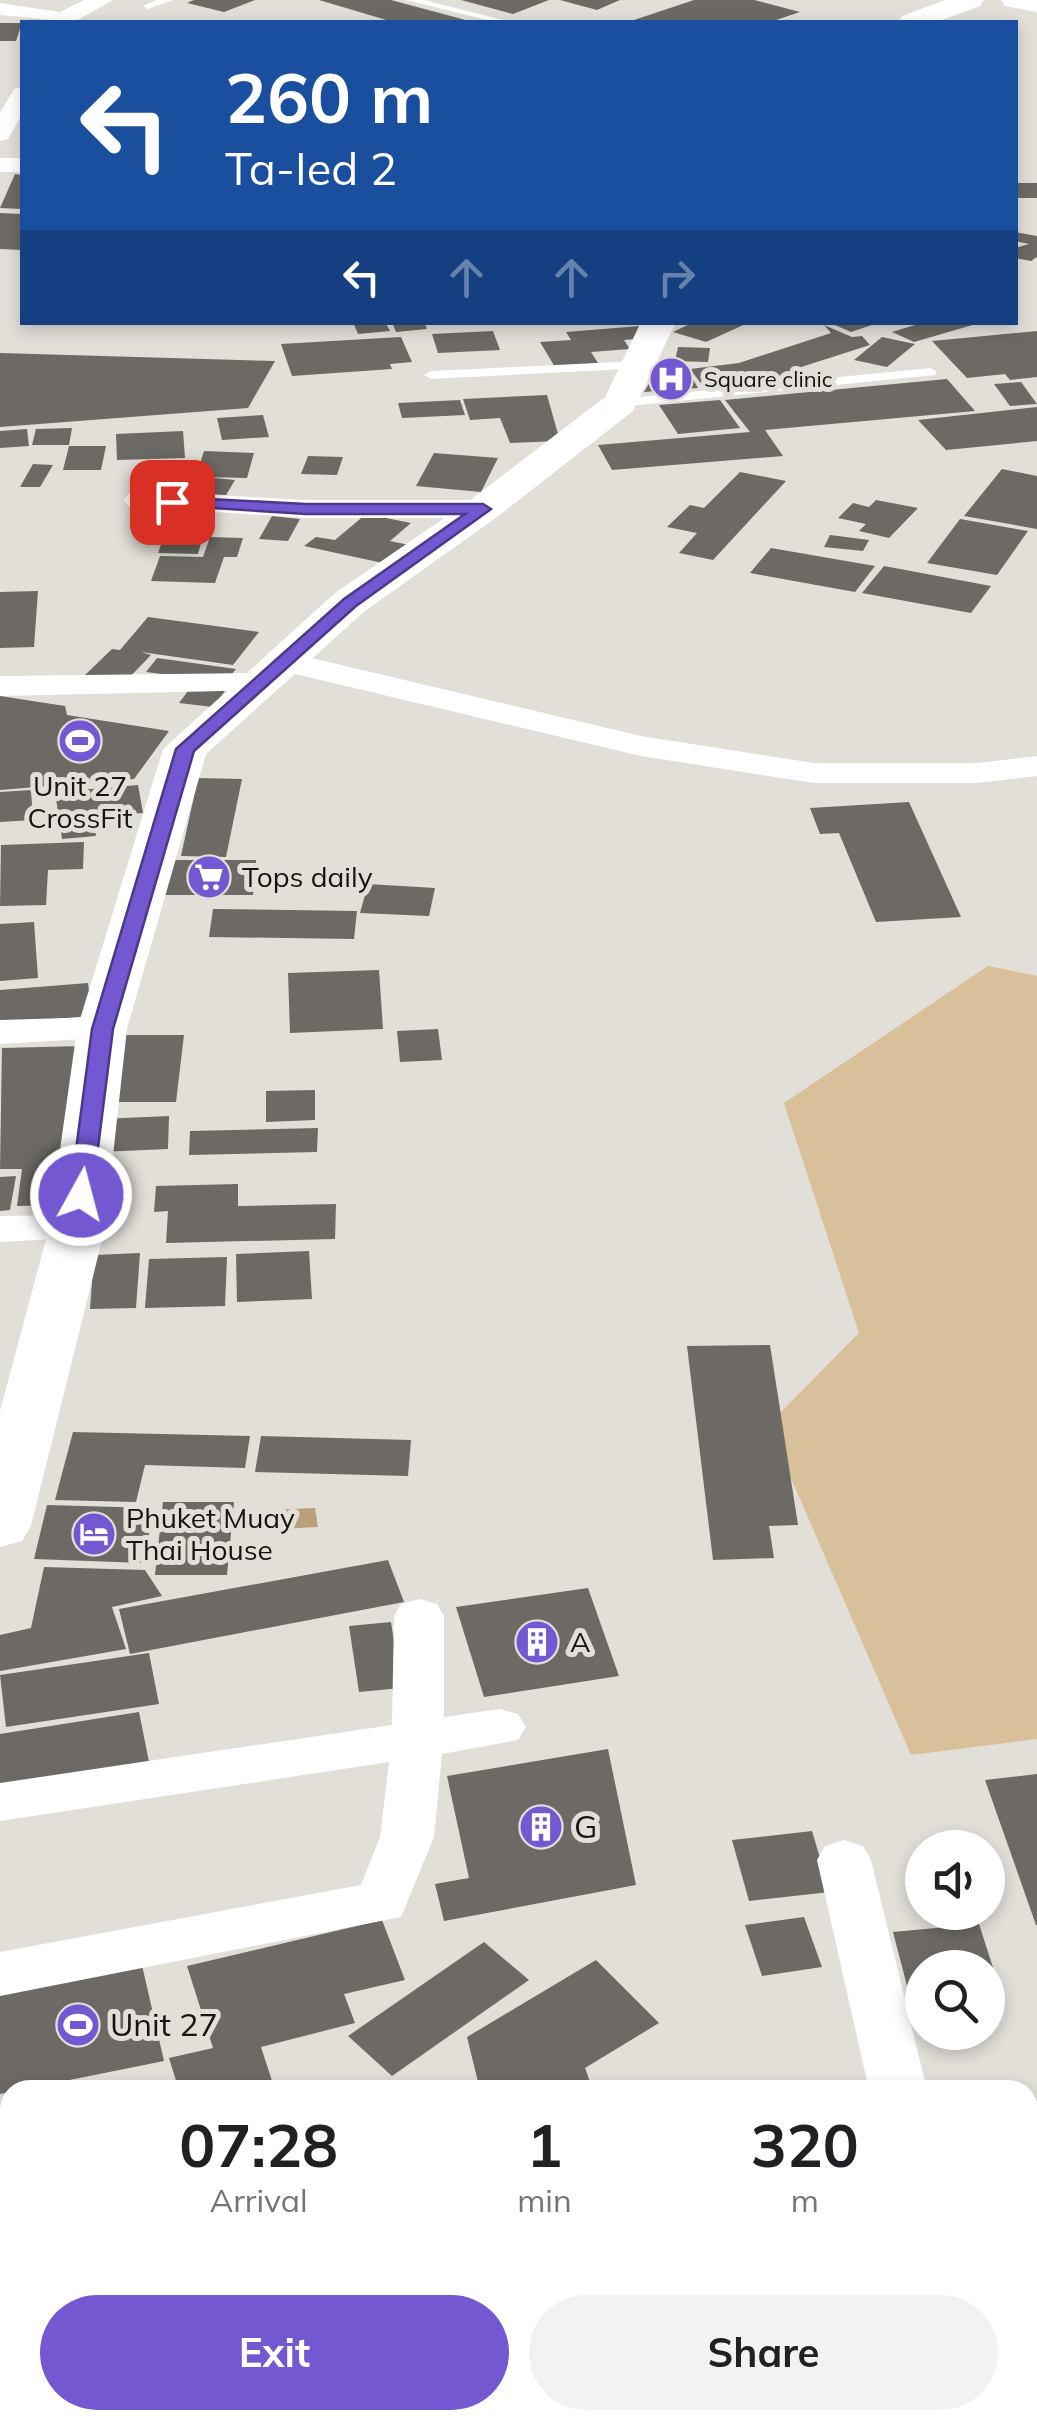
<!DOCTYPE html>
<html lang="en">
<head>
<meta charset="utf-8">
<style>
  body { margin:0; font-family:Mulish,sans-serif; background:#f2f2f2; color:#202124; height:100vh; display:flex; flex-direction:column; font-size:38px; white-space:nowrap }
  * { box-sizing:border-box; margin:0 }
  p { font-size:32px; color:#757577 }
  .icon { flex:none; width:55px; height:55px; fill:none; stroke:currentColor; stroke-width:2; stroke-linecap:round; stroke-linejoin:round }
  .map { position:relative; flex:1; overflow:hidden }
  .side { position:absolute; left:0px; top:2080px; width:1038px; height:350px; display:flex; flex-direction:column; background:#fff; border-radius:30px 30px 0 0; box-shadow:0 5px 15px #0003 }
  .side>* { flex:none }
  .hud { position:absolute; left:20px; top:20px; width:998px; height:305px; border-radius:0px; box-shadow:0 5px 15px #0003; background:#1a4fa0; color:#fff; overflow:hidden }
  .buttons { position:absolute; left:905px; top:1830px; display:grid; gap:20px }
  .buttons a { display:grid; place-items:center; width:100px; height:100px; border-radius:50%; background:#fff; box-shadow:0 5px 15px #0003; font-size:50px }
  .pin { position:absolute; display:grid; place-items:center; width:85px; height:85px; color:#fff; margin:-42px; border-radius:20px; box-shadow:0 5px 15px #0006 }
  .me { position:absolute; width:110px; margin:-55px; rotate:7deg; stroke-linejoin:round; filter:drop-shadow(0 0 8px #0008) }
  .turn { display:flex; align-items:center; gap:35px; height:210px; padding:0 40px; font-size:45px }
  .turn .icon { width:130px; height:130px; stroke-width:2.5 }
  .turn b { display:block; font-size:70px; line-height:85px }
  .lanes { display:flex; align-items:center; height:95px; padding:0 40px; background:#0003; justify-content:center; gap:50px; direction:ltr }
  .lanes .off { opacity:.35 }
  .eta { display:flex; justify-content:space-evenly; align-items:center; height:170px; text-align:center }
  .eta b { font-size:60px; font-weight:700; line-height:70px }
  .cta { display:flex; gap:20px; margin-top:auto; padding:20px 40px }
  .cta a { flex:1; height:115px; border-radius:60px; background:#7458d2; color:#fff; font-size:40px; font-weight:700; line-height:115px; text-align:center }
  .cta a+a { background:#f2f2f2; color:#202124 }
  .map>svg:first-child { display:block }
  .green { fill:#d8c09a }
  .water { fill:#b8a079 }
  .building { fill:#6d6964 }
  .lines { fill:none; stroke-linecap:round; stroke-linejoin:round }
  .lane { fill:#fff; fill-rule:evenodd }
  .street { fill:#fff; fill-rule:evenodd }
  .secondary { fill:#fff; fill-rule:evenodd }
  .route { fill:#7458d2; stroke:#4b3988; stroke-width:2.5 }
  .labels { text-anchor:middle; stroke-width:10; stroke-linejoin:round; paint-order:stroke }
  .far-poi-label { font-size:22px; fill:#151412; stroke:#e2ded8; text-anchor:start }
  .poi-label { font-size:28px; fill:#151412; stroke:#e2ded8; text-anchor:start }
  .near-poi-label { font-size:32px; fill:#151412; stroke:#e2ded8; text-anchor:start }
</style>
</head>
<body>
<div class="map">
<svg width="1037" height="2430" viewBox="0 0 1037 2430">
  <rect width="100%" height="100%" fill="#e2ded8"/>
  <!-- green -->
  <polygon class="green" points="988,966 1037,976 1037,1739 911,1755 768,1425 859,1333 784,1103"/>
  <!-- water -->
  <polygon class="water" points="315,1508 318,1527 239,1531 239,1511"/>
  <!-- building -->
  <g class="building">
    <polygon points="194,0 255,0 224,12 187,3"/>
    <polygon points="319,0 391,0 473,22 393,22"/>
    <polygon points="461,0 549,0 513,14"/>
    <polygon points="560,0 620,0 597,10"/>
    <polygon points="694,0 754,0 800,12 770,22 628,22"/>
    <polygon points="0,23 22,23 16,41 0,41"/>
    <polygon points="15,174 22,175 22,209 0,208"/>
    <rect x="1015" y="183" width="22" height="15"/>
    <polygon points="0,213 22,214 22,250 0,249"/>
    <polygon points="1015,232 1037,236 1037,257 1031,261 1015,258 1015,248 1029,244 1015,241"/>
    <polygon points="353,322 385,322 390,331 358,334"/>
    <polygon points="392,322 424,322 427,329 396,332"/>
    <polygon points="694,322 750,322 706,342 673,332"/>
    <polygon points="828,322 878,322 878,323 851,332"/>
    <polygon points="925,322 976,322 976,324 914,342 892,332"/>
    <polygon points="824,325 852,337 862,336 870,345 795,369 801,376 702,385 690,369 739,363 831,333"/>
    <polygon points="640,326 648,338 624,340 630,349 591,352 598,363 555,367 540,342 571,340 566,332"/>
    <polygon points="493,331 500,350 438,353 432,334"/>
    <polygon points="1037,331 1037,377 1010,380 1005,374 967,378 932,341"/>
    <polygon points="401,337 412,362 390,364 392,369 292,376 281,344"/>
    <polygon points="882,337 915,344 887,367 854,360"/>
    <polygon points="678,347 710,348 708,362 675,361"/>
    <polygon points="0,353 275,361 248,408 0,427"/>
    <polygon points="687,369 698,388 644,392 654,375"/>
    <polygon points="947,379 975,411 765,430 783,456 612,470 598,445 750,432 725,400"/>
    <polygon points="1021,382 1037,404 1010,406 994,384"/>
    <polygon points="547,395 560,441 510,443 500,418 470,420 463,399"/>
    <polygon points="460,400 465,415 402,418 398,403"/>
    <polygon points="720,400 740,428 678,434 659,405"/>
    <polygon points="1037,407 1037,441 946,450 918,420"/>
    <polygon points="263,415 269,437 222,440 217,418"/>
    <polygon points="72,428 69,445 32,445 36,429"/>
    <polygon points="27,429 29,446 0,448 0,431"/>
    <polygon points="183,431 185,458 117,460 116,434"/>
    <polygon points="69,446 106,446 101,470 63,470"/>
    <polygon points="204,451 254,453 247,478 205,477 235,480 226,495 179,492 188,477 196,477"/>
    <polygon points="434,453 498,458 481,492 416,486"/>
    <polygon points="308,456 343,457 337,475 301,474"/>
    <polygon points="33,464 53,465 40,487 20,487"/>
    <polygon points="1002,469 1037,476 1037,529 964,516"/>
    <polygon points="740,472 786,481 713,560 679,553 697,533 667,527 690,505 704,508"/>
    <polygon points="876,500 918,508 889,538 859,531 866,524 838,518 853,503 869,507"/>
    <polygon points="366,514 411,523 390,541 414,546 392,565 304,546 316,537 335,540"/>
    <polygon points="272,516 300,519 288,541 259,539"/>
    <polygon points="960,519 1028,531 997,575 927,563"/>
    <polygon points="830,535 869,540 863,551 824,547"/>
    <polygon points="210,537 243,538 237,557 224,557 215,583 151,581 160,556 203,557"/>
    <polygon points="162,542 201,543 198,554 158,553"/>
    <polygon points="771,548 875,566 855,592 750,573"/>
    <polygon points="884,566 991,586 971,613 862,593"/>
    <polygon points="38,591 34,647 0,648 0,592"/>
    <polygon points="148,617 259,632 233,665 141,652 151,655 125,682 85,675 112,649 120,650"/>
    <polygon points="157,658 236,669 225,682 146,672"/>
    <polygon points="191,687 225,691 213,707 179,703"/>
    <polygon points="0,696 65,706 67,715 169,731 134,779 0,790"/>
    <polygon points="198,778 242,779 226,857 181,856"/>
    <polygon points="138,785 143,813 93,817 96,836 62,839 55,792"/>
    <polygon points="31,790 33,820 0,822 0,792"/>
    <polygon points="909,802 961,917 876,922 839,833 820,834 810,808"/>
    <polygon points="84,842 83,869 48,870 46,905 0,906 1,845"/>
    <polygon points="167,860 256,860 253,895 162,895"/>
    <polygon points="368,884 435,888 429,916 360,913"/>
    <polygon points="213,909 357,911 354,939 209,937"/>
    <polygon points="34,922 38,978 0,981 0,924"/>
    <polygon points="379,970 383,1029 290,1033 288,973"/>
    <polygon points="88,983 92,1016 0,1023 0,990"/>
    <polygon points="438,1029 442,1060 400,1062 397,1031"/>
    <polygon points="121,1035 184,1035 176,1102 111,1102"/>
    <polygon points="82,1046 66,1205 17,1206 22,1169 0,1169 2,1048"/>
    <polygon points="315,1090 315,1120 266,1122 266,1091"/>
    <polygon points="169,1116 168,1149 99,1152 101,1119"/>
    <polygon points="318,1128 317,1152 189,1155 190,1131"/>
    <polygon points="16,1176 10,1210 0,1211 0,1177"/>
    <polygon points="238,1184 238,1206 336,1204 335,1239 166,1243 168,1211 154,1212 156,1186"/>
    <polygon points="309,1251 312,1299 237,1302 236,1254"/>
    <polygon points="140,1253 136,1308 90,1309 94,1255"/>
    <polygon points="227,1257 225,1306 145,1308 149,1259"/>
    <polygon points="770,1345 798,1525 769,1526 774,1558 713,1560 687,1346"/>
    <polygon points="73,1432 250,1436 245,1468 145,1465 136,1502 55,1500"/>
    <polygon points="261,1436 411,1440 408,1476 255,1472"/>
    <polygon points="163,1502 234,1502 227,1575 155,1575"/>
    <polygon points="47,1505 154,1508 143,1563 34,1559"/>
    <polygon points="388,1560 404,1602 130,1654 119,1609"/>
    <polygon points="44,1567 145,1570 162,1596 112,1607 126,1649 0,1671 0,1635 31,1628"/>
    <polygon points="588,1588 619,1676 484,1697 456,1607"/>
    <polygon points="391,1622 401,1688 359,1692 349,1626"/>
    <polygon points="149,1653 159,1704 6,1727 0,1675"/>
    <polygon points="139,1712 149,1762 0,1786 0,1734"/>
    <polygon points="608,1749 636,1885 444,1921 435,1884 469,1878 447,1776"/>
    <polygon points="1037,1774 1037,1925 1036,1925 985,1780"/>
    <polygon points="812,1831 830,1892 749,1901 732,1840"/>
    <polygon points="804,1917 822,1967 762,1976 745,1925"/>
    <polygon points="382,1920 405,1980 344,1994 355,2023 261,2047 275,2090 179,2090 169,2058 213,2048 187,1966"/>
    <polygon points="979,1924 1005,2005 988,2007 988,1968 922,1968 922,2013 914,2013 893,1932"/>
    <polygon points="484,1942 529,1980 392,2076 348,2036"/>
    <polygon points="596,1960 659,2023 585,2068 593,2090 480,2090 467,2037"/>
    <polygon points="141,1961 164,2061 0,2094 0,1988"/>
    <polygon points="10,2112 10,2166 8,2166 0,2114"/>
    <polygon points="4,2334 10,2356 10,2420 29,2420 31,2430 0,2430 0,2335"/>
    <polygon points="294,2420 354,2420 359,2430 268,2430"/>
    <polygon points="408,2420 463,2420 467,2430 387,2430"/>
    <polygon points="832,2420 863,2420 869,2430 807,2430"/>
  </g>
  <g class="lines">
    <!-- lane -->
    <g class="lane">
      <polygon points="157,0 173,0 148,9 143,6"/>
      <polygon points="406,0 424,0 511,22 495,22"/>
      <polygon points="640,361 645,362 645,368 431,379 424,375 431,371"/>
      <polygon points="930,368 937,372 935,375 620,407 613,403 620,399"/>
    </g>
    <!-- street -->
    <g class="street">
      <polygon points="84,0 113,0 74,22 0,15 0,3 60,12"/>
      <polygon points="22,87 22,114 8,139 0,141 0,113 14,89"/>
      <rect x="0" y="158" width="22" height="14"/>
      <polygon points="139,491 306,500 483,500 498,509 483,518 306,518 128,506 124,500 128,494"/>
      <polygon points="282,651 641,736 814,763 977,763 1037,756 1037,776 977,783 814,783 641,756 270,668 266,661 270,654"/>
      <polygon points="258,673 270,676 275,683 270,690 0,696 0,676"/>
      <polygon points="102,1017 116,1021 122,1029 116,1037 0,1044 0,1020"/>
      <polygon points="77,1215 92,1219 98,1228 92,1237 0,1242 0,1216"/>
      <polygon points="419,1599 437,1604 444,1616 444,1717 500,1709 518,1714 526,1727 518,1740 442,1754 434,1837 401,1917 0,1996 0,1952 361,1885 380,1837 389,1762 0,1821 0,1783 392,1725 394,1616 401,1604"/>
      <polygon points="844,1840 863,1846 871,1860 927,2090 869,2090 817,1860 825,1846"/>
      <polygon points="932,2420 996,2420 998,2430 934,2430"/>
    </g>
    <!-- secondary -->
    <g class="secondary">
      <polygon points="945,0 984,0 980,6 936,22 898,22 902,16"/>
      <polygon points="1001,0 1037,0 1037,12 1005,6"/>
      <polygon points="641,322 676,322 633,411 497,517 365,611 206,754 127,1029 105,1228 31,1526 22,1541 0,1547 0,1411 49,1228 77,1029 163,749 335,593 469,501 605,397"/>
    </g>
  </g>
  <!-- route -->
  <polygon class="route" points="172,497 306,504 483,504 491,509 356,606 194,751 113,1029 92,1195 81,1202 70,1195 92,1029 176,749 344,599 465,514 306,514 166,505 164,502"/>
  <!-- icons -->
  <defs>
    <symbol id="hospital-disc" viewBox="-11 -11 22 22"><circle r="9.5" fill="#7458d2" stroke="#e2ded8"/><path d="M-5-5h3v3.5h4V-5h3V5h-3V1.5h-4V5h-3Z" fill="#fff"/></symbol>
    <symbol id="stadium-disc" viewBox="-11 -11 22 22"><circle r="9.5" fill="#7458d2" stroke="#e2ded8"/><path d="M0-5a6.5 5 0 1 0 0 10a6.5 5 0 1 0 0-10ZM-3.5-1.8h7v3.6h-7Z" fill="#fff"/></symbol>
    <symbol id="supermarket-disc" viewBox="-11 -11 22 22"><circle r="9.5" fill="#7458d2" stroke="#e2ded8"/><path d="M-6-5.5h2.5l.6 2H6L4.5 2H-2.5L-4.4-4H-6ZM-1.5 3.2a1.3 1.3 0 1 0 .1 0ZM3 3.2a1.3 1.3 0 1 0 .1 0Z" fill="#fff"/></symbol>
    <symbol id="hotel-disc" viewBox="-11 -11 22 22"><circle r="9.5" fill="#7458d2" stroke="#e2ded8"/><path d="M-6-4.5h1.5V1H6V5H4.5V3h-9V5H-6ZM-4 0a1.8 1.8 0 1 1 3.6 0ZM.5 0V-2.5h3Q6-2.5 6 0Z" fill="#fff"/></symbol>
    <symbol id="building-disc" viewBox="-11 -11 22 22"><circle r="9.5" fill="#7458d2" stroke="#e2ded8"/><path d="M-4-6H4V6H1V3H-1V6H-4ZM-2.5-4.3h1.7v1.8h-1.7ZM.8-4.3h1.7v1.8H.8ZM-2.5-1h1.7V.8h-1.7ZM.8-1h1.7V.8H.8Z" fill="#fff"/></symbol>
  </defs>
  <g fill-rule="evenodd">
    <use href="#hospital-disc" x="646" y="354" width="50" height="50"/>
    <use href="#stadium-disc" x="55" y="716" width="50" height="50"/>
    <use href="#supermarket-disc" x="184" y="852" width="50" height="50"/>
    <use href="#hotel-disc" x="69" y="1509" width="50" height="50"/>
    <use href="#building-disc" x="512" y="1617" width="50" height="50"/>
    <use href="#building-disc" x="516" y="1802" width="50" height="50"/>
    <use href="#stadium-disc" x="53" y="2000" width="50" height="50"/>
  </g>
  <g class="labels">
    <!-- far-poi labels -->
    <g class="far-poi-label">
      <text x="704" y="387">Square clinic</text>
    </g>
    <!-- poi labels -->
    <g class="poi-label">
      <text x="80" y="796" text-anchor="middle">Unit 27<tspan x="80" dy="32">CrossFit</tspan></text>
      <text x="242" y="887">Tops daily</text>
      <text x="126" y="1528">Phuket Muay<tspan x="126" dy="32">Thai House</tspan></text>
      <text x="570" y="1652">A</text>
    </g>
    <!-- near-poi labels -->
    <g class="near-poi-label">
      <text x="574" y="1838">G</text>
      <text x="110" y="2036">Unit 27</text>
    </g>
  </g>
</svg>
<div class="buttons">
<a><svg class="icon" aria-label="sound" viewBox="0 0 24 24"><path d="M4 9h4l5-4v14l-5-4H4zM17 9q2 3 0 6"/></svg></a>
<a><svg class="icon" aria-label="search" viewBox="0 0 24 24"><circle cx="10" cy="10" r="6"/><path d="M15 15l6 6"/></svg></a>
</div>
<div class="pin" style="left:172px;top:502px;background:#d93025"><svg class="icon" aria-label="arrive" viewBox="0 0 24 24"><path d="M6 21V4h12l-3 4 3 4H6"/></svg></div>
<svg class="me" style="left:81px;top:1195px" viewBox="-20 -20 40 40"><circle r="17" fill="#7458d2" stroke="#fff" stroke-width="3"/><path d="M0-11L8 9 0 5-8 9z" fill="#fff"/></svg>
<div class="hud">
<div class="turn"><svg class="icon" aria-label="left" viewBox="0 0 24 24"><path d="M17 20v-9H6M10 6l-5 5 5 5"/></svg><div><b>260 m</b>Ta-Ied 2</div></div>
<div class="lanes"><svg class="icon" aria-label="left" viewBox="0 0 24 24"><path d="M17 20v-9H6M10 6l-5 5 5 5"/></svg><svg class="icon off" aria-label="ahead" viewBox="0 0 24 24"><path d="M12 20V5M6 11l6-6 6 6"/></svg><svg class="icon off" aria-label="ahead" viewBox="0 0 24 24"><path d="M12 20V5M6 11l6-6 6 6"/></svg><svg class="icon off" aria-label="right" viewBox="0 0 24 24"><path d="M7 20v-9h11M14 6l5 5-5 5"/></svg></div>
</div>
<section class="side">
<div class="eta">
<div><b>07:28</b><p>Arrival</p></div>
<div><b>1</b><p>min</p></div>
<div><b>320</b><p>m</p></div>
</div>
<div class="cta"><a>Exit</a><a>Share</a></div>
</section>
</div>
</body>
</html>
